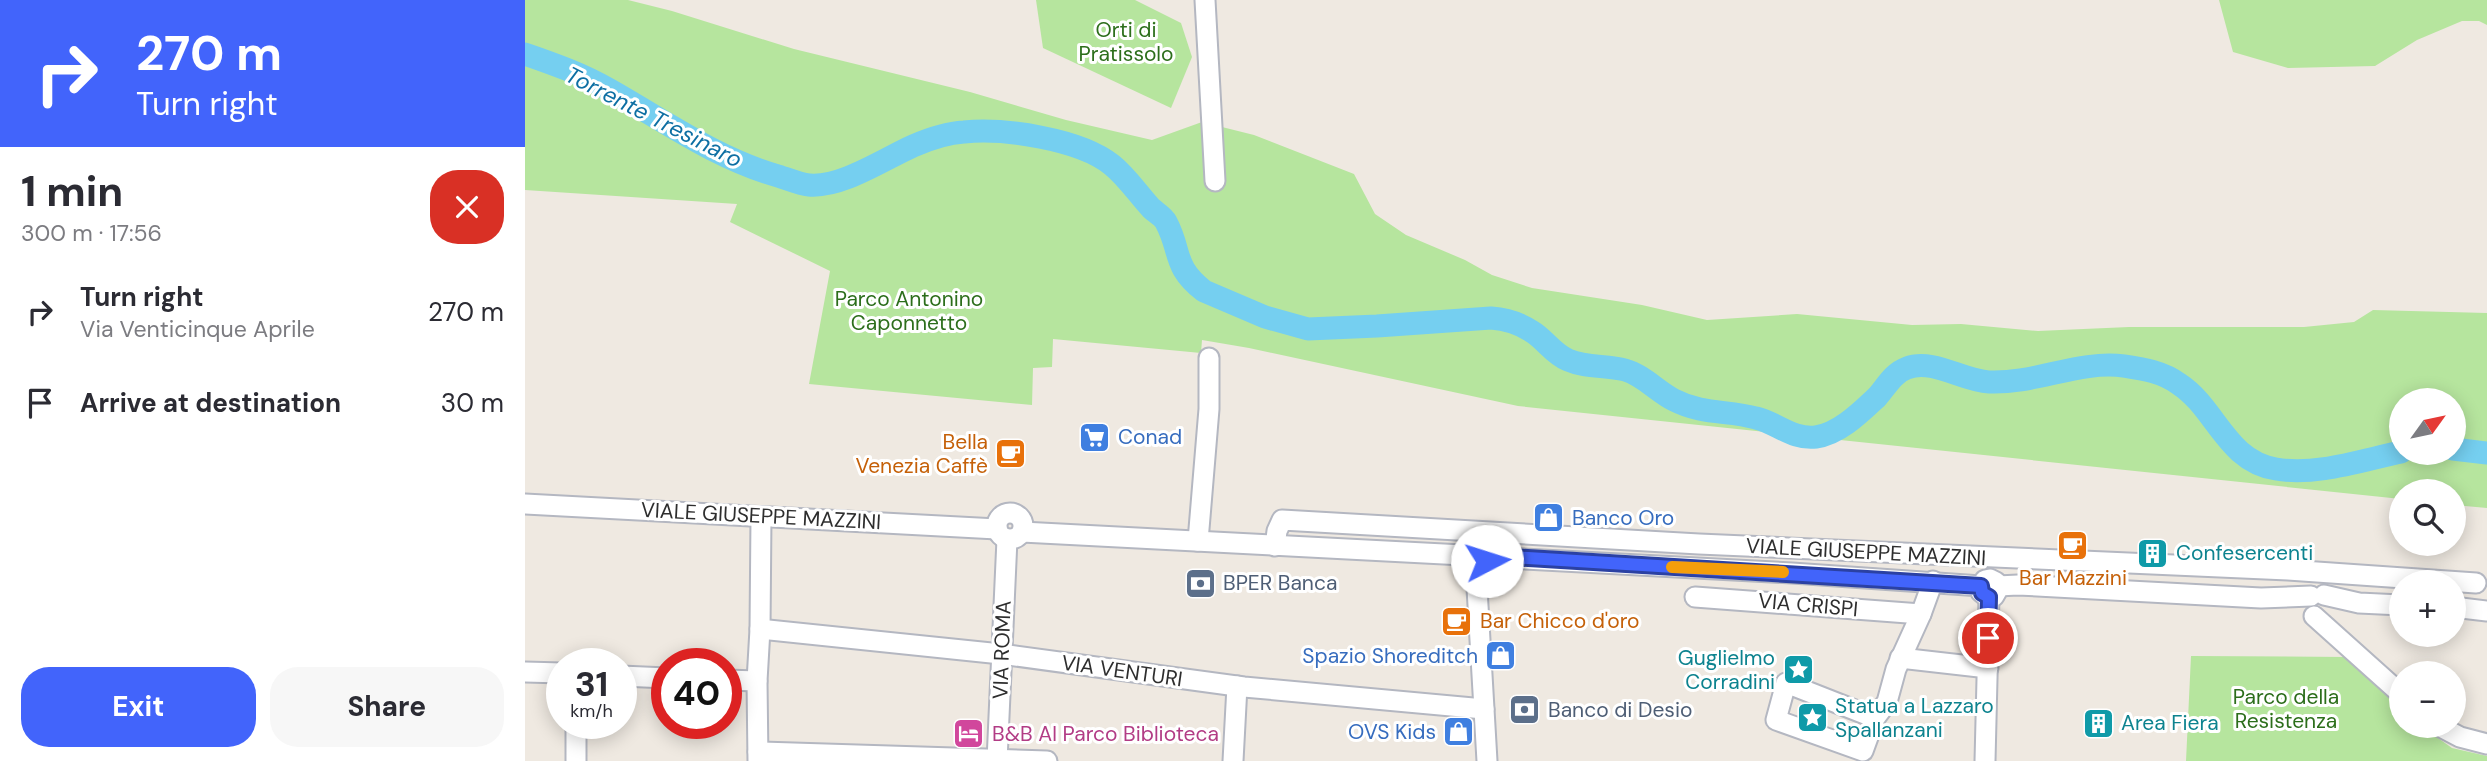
<!DOCTYPE html>
<html lang="en">
<head>
<meta charset="utf-8">
<style>
  body { margin:0; font-family:"DM Sans",sans-serif; background:#f7f7f7; color:#2b2b33; height:100vh; display:flex; flex-direction:column; font-size:26px; white-space:nowrap }
  * { box-sizing:border-box; margin:0 }
  p { font-size:23px; color:#7c7c81 }
  .icon { flex:none; width:38px; height:38px; fill:none; stroke:currentColor; stroke-width:2; stroke-linecap:round; stroke-linejoin:round }
  .map { position:relative; flex:1; overflow:hidden }
  .details { display:flex; flex-direction:column; background:#fff; width:525px }
  .details>* { flex:none }
  .top-card { background:#4264fb; color:#fff; overflow:hidden }
  .needle { width:46px; rotate:57deg }
  .controls { position:absolute; left:1864px; top:388px; display:grid; gap:14px }
  .controls a { display:grid; place-items:center; width:77px; height:77px; border-radius:50%; background:#fff; box-shadow:0 4px 18px #0003; font-size:35px }
  .speed { position:absolute; left:21px; top:648px; display:flex; gap:14px; font-size:35px; font-weight:700; text-align:center }
  .speed>* { display:grid; place-content:center; width:91px; height:91px; border-radius:50%; background:#fff; box-shadow:0 4px 18px #0003; line-height:1 }
  .speed small { font-size:18px; font-weight:400 }
  .speed .limit { border:10px solid #d22; background:#fff; color:#111 }
  .pin { position:absolute; display:grid; place-items:center; width:60px; height:60px; color:#fff; margin:-30px; border:4px solid #fff; border-radius:50%; box-shadow:0 2px 7px #0007 }
  .me { position:absolute; width:77px; margin:-38px; rotate:85deg; stroke-linejoin:round; filter:drop-shadow(0 0 5px #0008) }
  .turn { display:flex; align-items:center; gap:24px; height:147px; padding:0 21px; font-size:32px }
  .turn .icon { width:91px; height:91px; stroke-width:2.5 }
  .turn b { display:block; font-size:49px; line-height:60px }
  .round { display:grid; place-items:center; flex:none; width:74px; height:74px; border-radius:28px; background:#f7f7f7 }
  .overview { display:flex; align-items:center; justify-content:space-between; height:119px; padding:0 21px }
  h1 { font-size:42px; font-weight:700; line-height:52px }
  .button { display:flex; gap:14px; margin-top:auto; padding:14px 21px }
  .button a { flex:1; height:80px; border-radius:28px; background:#4264fb; color:#fff; font-size:28px; font-weight:700; line-height:80px; text-align:center }
  .button a+a { background:#f7f7f7; color:#2b2b33 }
  ul { padding:0; list-style:none }
  li { display:flex; align-items:center; gap:21px; height:91px; padding:0 21px }
  li div { flex:1 }
  li b { display:block; font-size:26px }
  li em { font-style:normal }
  main { display:flex; flex:1; min-height:0 }
  .map>svg:first-child { display:block }
  .green { fill:#b6e59e; fill-rule:evenodd }
  .lines { fill:none; stroke-linecap:round; stroke-linejoin:round }
  .river { stroke:#75cff0; stroke-width:23 }
  .minor-casing { stroke:#b4b7c1; stroke-width:23 }
  .minor { stroke:#fff; stroke-width:19 }
  .route-casing { stroke:#2b41a3; stroke-width:18 }
  .route { stroke:#4264fb; stroke-width:12 }
  .slow { stroke:#f59e0b; stroke-width:12 }
  .labels { text-anchor:middle; stroke-width:6; stroke-linejoin:round; paint-order:stroke }
  .park-label { font-size:21px; fill:#2c6e1b; stroke:#fff }
  .shop-label { font-size:21px; fill:#366cbe; stroke:#fff; text-anchor:start }
  .food-label { font-size:21px; fill:#c56008; stroke:#fff; text-anchor:end }
  .street-label { font-size:21px; fill:#2e2e2e; stroke:#fff }
  .culture-label { font-size:21px; fill:#0d838f; stroke:#fff; text-anchor:start }
  .service-label { font-size:21px; fill:#4e5e75; stroke:#fff; text-anchor:start }
  .hotel-label { font-size:21px; fill:#b23c85; stroke:#fff; text-anchor:start }
  .water-label { font-size:23px; font-style:italic; fill:#0d6fa3; stroke:#fff }
</style>
</head>
<body>
<main>
<section class="details">
<div class="top-card">
<div class="turn"><svg class="icon" aria-label="right" viewBox="0 0 24 24"><path d="M7 20v-9h11M14 6l5 5-5 5"/></svg><div><b>270 m</b>Turn right</div></div>
</div>
<div class="overview"><div><h1>1 min</h1><p>300 m · 17:56</p></div><a class="round" style="background:#d93025;color:#fff"><svg class="icon" aria-label="close" viewBox="0 0 24 24"><path d="M6 6l12 12M18 6L6 18"/></svg></a></div>
<ul>
<li><svg class="icon" aria-label="right" viewBox="0 0 24 24"><path d="M7 20v-9h11M14 6l5 5-5 5"/></svg><div><b>Turn right</b><p>Via Venticinque Aprile</p></div><em>270 m</em></li>
<li><svg class="icon" aria-label="arrive" viewBox="0 0 24 24"><path d="M6 21V4h12l-3 4 3 4H6"/></svg><div><b>Arrive at destination</b></div><em>30 m</em></li>
</ul>
<div class="button"><a>Exit</a><a>Share</a></div>
</section>
<div class="map">
<svg width="1962" height="761" viewBox="0 0 1962 761">
  <rect width="100%" height="100%" fill="#efe9e1"/>
  <!-- green -->
  <g class="green">
    <path d="M0 0H103L147 11 269 49 445 92 541 120 627 140 677 122 729 135 829 174 850 214 881 235 940 260 967 275 1007 288 1117 305 1182 320 1272 314 1387 325 1436 324 1513 331 1604 327H1779L1829 322 1848 310 1962 313V508L1929 505 1928 492H1876V499L993 406 724 348 677 340 676 353 528 339 527 367 508 368 507 405 284 384 305 271 205 222 212 204 0 190ZM1876 401H1928V453H1876Z"/>
    <polygon points="511,0 610,0 656,23 667,57 646,108 518,48"/>
    <polygon points="1694,0 1962,0 1962,25 1954,21 1937,21 1892,40 1850,66 1763,68 1708,52"/>
    <polygon points="1666,656 1822,657 1876,710 1876,726 1896,726 1927,748 1962,756 1962,761 1661,761"/>
  </g>
  <g class="lines">
    <!-- river -->
    <g class="river">
      <path d="M0 54C29 64 57 74 83 89 140 121 190 158 253 176 263 179 274 184 284 185 316 188 359 159 388 146 404 139 421 133 439 132 479 128 555 139 587 165 602 177 613 194 626 208 631 213 638 216 641 222 657 252 647 266 679 291L740 317 783 329 852 326 966 318C980 319 994 323 1006 331 1020 339 1027 353 1043 360 1061 368 1081 365 1100 370 1118 375 1133 392 1149 400 1178 415 1203 410 1231 418 1252 423 1268 440 1291 437 1314 434 1336 412 1352 397 1361 387 1368 373 1382 368 1408 358 1438 381 1464 382 1510 384 1554 360 1599 366 1619 369 1638 372 1654 384 1691 408 1701 461 1751 469 1791 476 1837 460 1876 452"/>
      <polyline points="1928,449 1962,453"/>
    </g>
    <defs>
      <g id="minor">
        <polyline points="680,0 690,181"/>
        <polyline points="0,504 472,529"/>
        <circle cx="485" cy="526" r="13"/>
        <polyline points="497,532 938,555"/>
        <polyline points="673,541 684,409 684,358"/>
        <polyline points="750,546 752,531 757,520 1174,544 1763,570 1951,583"/>
        <polyline points="963,557 1267,573 1456,586 1460,580 1465,579 1471,582 1473,589 1469,596 1462,597 1456,592 1456,586"/>
        <polyline points="951,571 962,761"/>
        <polyline points="1473,586 1493,585 1736,598 1786,596"/>
        <polyline points="1799,595 1834,603 1876,605"/>
        <polyline points="1170,597 1396,614"/>
        <polyline points="1928,607 1962,611"/>
        <polyline points="1789,616 1876,694"/>
        <polyline points="235,629 476,654 719,687 959,709"/>
        <polyline points="1375,658 1463,668"/>
        <polyline points="0,672 37,673"/>
        <polyline points="96,676 142,678"/>
        <polyline points="201,680 232,681"/>
        <polyline points="1350,718 1261,683 1251,720 1338,751 1350,718 1362,702 1371,669 1396,614 1408,581"/>
        <polyline points="1914,726 1935,737 1962,744"/>
        <polyline points="233,752 522,761"/>
        <polyline points="51,761 51,723"/>
        <polyline points="233,761 232,681 235,629 236,517"/>
        <polyline points="472,761 482,539"/>
        <polyline points="708,761 712,686"/>
        <polyline points="1460,761 1464,597"/>
      </g>
    </defs>
    <!-- minor casing -->
    <use href="#minor" class="minor-casing"/>
    <!-- minor -->
    <use href="#minor" class="minor"/>
  </g>
  <g class="lines">
    <defs>
      <polyline id="route" points="962,561 962,557 986,557 1456,586 1457,593 1464,597 1463,638"/>
    </defs>
    <!-- route casing -->
    <use href="#route" class="route-casing"/>
    <!-- route -->
    <use href="#route" class="route"/>
    <!-- slow -->
    <polyline class="slow" points="1147,567 1258,572"/>
  </g>
  <!-- icons -->
  <defs>
    <symbol id="supermarket-square" viewBox="-11 -11 22 22"><rect x="-9" y="-9" width="18" height="18" rx="4" fill="#3f7fe0" stroke="#fff"/><path d="M-6-5.5h2.5l.6 2H6L4.5 2H-2.5L-4.4-4H-6ZM-1.5 3.2a1.3 1.3 0 1 0 .1 0ZM3 3.2a1.3 1.3 0 1 0 .1 0Z" fill="#fff"/></symbol>
    <symbol id="cafe-square" viewBox="-11 -11 22 22"><rect x="-9" y="-9" width="18" height="18" rx="4" fill="#e8710a" stroke="#fff"/><path d="M-5.5-4.5H6V0H3Q3 3.5 0 3.5H-2.5Q-5.5 3.5-5.5 0ZM3-3.2v2h1.7v-2ZM-6 4.5H4V6H-6Z" fill="#fff"/></symbol>
    <symbol id="shop-square" viewBox="-11 -11 22 22"><rect x="-9" y="-9" width="18" height="18" rx="4" fill="#3f7fe0" stroke="#fff"/><path d="M-5-2.5h2.3a2.7 3.5 0 0 1 5.4 0H5L5.5 6h-11ZM-1.5-2.5h3a1.5 2.3 0 0 0-3 0Z" fill="#fff"/></symbol>
    <symbol id="building-square" viewBox="-11 -11 22 22"><rect x="-9" y="-9" width="18" height="18" rx="4" fill="#0f9aa8" stroke="#fff"/><path d="M-4-6H4V6H1V3H-1V6H-4ZM-2.5-4.3h1.7v1.8h-1.7ZM.8-4.3h1.7v1.8H.8ZM-2.5-1h1.7V.8h-1.7ZM.8-1h1.7V.8H.8Z" fill="#fff"/></symbol>
    <symbol id="bank-square" viewBox="-11 -11 22 22"><rect x="-9" y="-9" width="18" height="18" rx="4" fill="#5c6f8a" stroke="#fff"/><path d="M-6-4H6V4H-6ZM0-2.3a2.3 2.3 0 1 0 0 4.6a2.3 2.3 0 1 0 0-4.6Z" fill="#fff"/></symbol>
    <symbol id="sight-square" viewBox="-11 -11 22 22"><rect x="-9" y="-9" width="18" height="18" rx="4" fill="#0f9aa8" stroke="#fff"/><path d="M0-6L1.8-2.2L6-1.7L2.9 1.2L3.7 5.4L0 3.3L-3.7 5.4L-2.9 1.2L-6-1.7L-1.8-2.2Z" fill="#fff"/></symbol>
    <symbol id="hotel-square" viewBox="-11 -11 22 22"><rect x="-9" y="-9" width="18" height="18" rx="4" fill="#d1479c" stroke="#fff"/><path d="M-6-4.5h1.5V1H6V5H4.5V3h-9V5H-6ZM-4 0a1.8 1.8 0 1 1 3.6 0ZM.5 0V-2.5h3Q6-2.5 6 0Z" fill="#fff"/></symbol>
  </defs>
  <g fill-rule="evenodd">
    <use href="#supermarket-square" x="552" y="420" width="35" height="35"/>
    <use href="#cafe-square" x="468" y="436" width="35" height="35"/>
    <use href="#shop-square" x="1006" y="500" width="35" height="35"/>
    <use href="#cafe-square" x="1530" y="528" width="35" height="35"/>
    <use href="#building-square" x="1610" y="536" width="35" height="35"/>
    <use href="#bank-square" x="658" y="566" width="35" height="35"/>
    <use href="#cafe-square" x="914" y="604" width="35" height="35"/>
    <use href="#shop-square" x="958" y="638" width="35" height="35"/>
    <use href="#sight-square" x="1256" y="652" width="35" height="35"/>
    <use href="#bank-square" x="982" y="692" width="35" height="35"/>
    <use href="#sight-square" x="1270" y="700" width="35" height="35"/>
    <use href="#building-square" x="1556" y="706" width="35" height="35"/>
    <use href="#shop-square" x="916" y="714" width="35" height="35"/>
    <use href="#hotel-square" x="426" y="716" width="35" height="35"/>
  </g>
  <g class="labels">
    <!-- park labels -->
    <g class="park-label">
      <text x="601" y="37">Orti di<tspan x="601" dy="24">Pratissolo</tspan></text>
      <text x="384" y="306">Parco Antonino<tspan x="384" dy="24">Caponnetto</tspan></text>
      <text x="1761" y="704">Parco della<tspan x="1761" dy="24">Resistenza</tspan></text>
    </g>
    <!-- shop labels -->
    <g class="shop-label">
      <text x="593" y="444">Conad</text>
      <text x="1047" y="525">Banco Oro</text>
      <text x="953" y="663" text-anchor="end">Spazio Shoreditch</text>
      <text x="911" y="739" text-anchor="end">OVS Kids</text>
    </g>
    <!-- food labels -->
    <g class="food-label">
      <text x="463" y="449">Bella<tspan x="463" dy="24">Venezia Caffè</tspan></text>
      <text x="1548" y="585" text-anchor="middle">Bar Mazzini</text>
      <text x="955" y="628" text-anchor="start">Bar Chicco d'oro</text>
    </g>
    <!-- street labels -->
    <g class="street-label">
      <text transform="translate(236 516) rotate(3)" y="7">VIALE GIUSEPPE MAZZINI</text>
      <text transform="translate(1341 552) rotate(3)" y="7">VIALE GIUSEPPE MAZZINI</text>
      <text transform="translate(1283 605) rotate(5)" y="7">VIA CRISPI</text>
      <text transform="translate(477 650) rotate(-88)" y="7">VIA ROMA</text>
      <text transform="translate(597 671) rotate(8)" y="7">VIA VENTURI</text>
    </g>
    <!-- culture labels -->
    <g class="culture-label">
      <text x="1651" y="560">Confesercenti</text>
      <text x="1250" y="665" text-anchor="end">Guglielmo<tspan x="1250" dy="24">Corradini</tspan></text>
      <text x="1310" y="713">Statua a Lazzaro<tspan x="1310" dy="24">Spallanzani</tspan></text>
      <text x="1596" y="730">Area Fiera</text>
    </g>
    <!-- service labels -->
    <g class="service-label">
      <text x="698" y="590">BPER Banca</text>
      <text x="1023" y="717">Banco di Desio</text>
    </g>
    <!-- hotel labels -->
    <g class="hotel-label">
      <text x="467" y="741">B&amp;B Al Parco Biblioteca</text>
    </g>
    <!-- water labels -->
    <g class="water-label">
      <text transform="translate(129 117) rotate(27)" y="8">Torrente Tresinaro</text>
    </g>
  </g>
</svg>
<div class="controls">
<a><svg class="needle" viewBox="-14 -14 28 28"><path d="M0-13l5 13h-10z" fill="#e53935"/><path d="M0 13l5-13h-10z" fill="#7c7c81"/></svg></a>
<a><svg class="icon" aria-label="search" viewBox="0 0 24 24"><circle cx="10" cy="10" r="6"/><path d="M15 15l6 6"/></svg></a>
<a>+</a>
<a>−</a>
</div>
<div class="speed"><div>31<small>km/h</small></div><div class="limit">40</div></div>
<div class="pin" style="left:1463px;top:638px;background:#d93025"><svg class="icon" aria-label="arrive" viewBox="0 0 24 24"><path d="M6 21V4h12l-3 4 3 4H6"/></svg></div>
<svg class="me" style="left:962px;top:561px" viewBox="-20 -20 40 40"><circle r="19" fill="#fff"/><path d="M0-13L10 11 0 6-10 11z" fill="#4264fb"/></svg>
</div>
</main>
</body>
</html>
